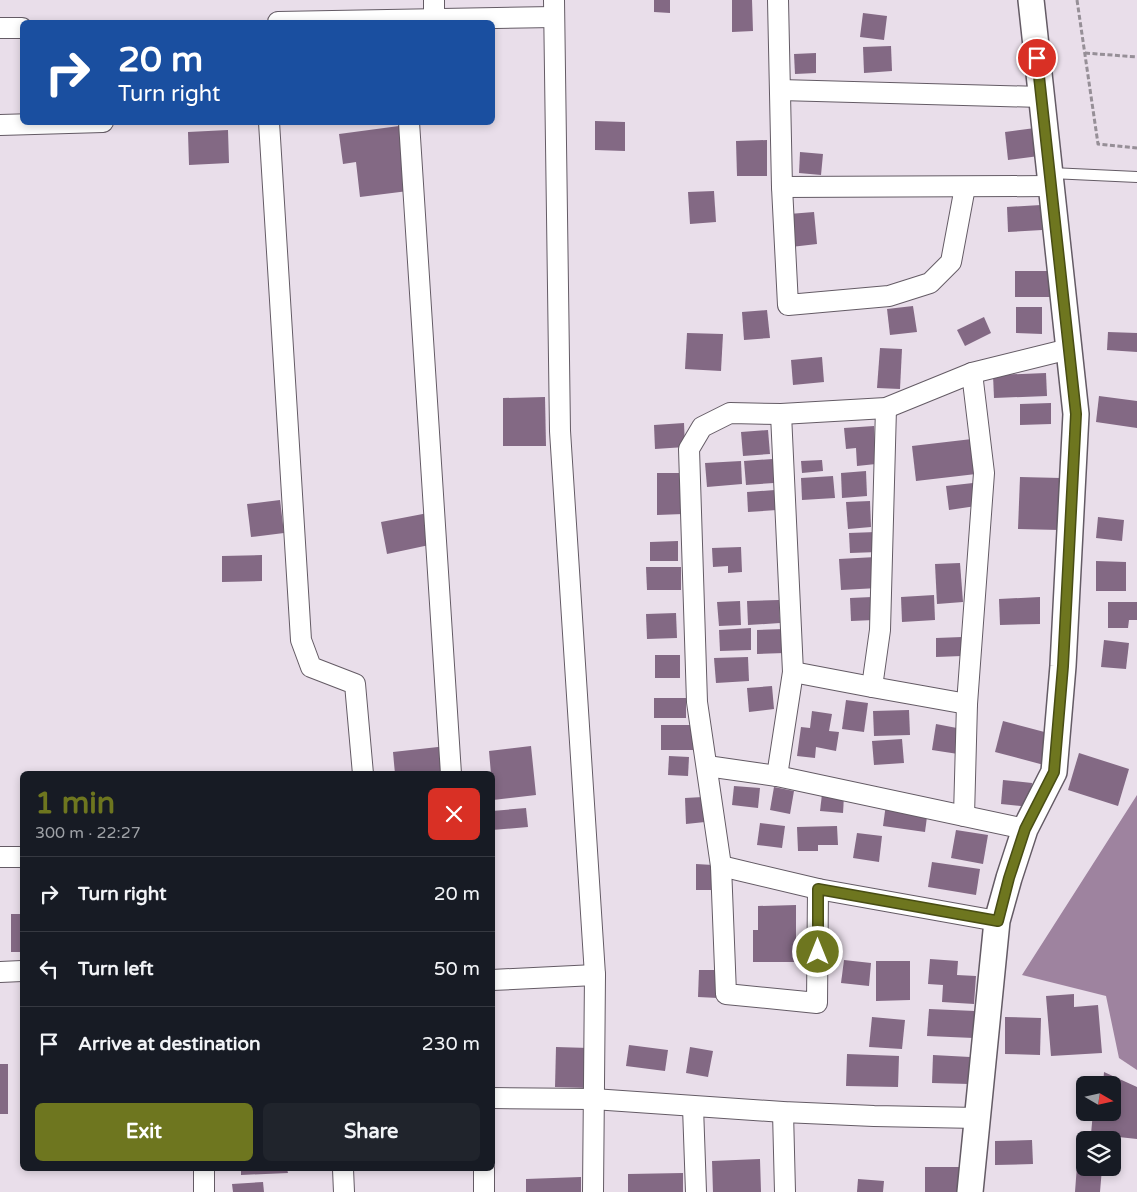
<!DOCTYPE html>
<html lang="en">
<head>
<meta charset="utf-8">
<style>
  body { margin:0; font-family:"Varela Round",sans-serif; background:#20242c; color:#f1f3f6; height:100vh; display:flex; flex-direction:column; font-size:19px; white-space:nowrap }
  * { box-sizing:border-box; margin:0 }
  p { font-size:16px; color:#9ea1a6 }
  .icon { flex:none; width:28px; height:28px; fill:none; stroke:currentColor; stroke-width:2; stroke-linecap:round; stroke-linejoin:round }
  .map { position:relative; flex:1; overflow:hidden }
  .side { position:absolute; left:20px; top:771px; width:475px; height:400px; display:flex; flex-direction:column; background:#171b24; border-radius:8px; box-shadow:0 2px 8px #0003 }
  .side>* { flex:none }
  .hud { position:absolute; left:20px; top:20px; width:475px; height:105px; border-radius:8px; box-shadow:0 2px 8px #0003; background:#1a4fa0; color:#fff; overflow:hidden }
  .needle { width:32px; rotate:99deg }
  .buttons { position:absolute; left:1076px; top:1076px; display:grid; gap:10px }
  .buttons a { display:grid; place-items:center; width:45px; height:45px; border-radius:8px; background:#171b24; box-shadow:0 2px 8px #0003; font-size:25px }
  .pin { position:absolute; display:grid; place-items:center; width:42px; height:42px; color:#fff; margin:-21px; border:2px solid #fff; border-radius:50%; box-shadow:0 1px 5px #0007 }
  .me { position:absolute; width:55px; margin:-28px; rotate:0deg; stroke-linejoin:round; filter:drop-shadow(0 0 4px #0008) }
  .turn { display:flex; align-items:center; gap:18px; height:105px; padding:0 15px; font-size:22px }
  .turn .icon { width:65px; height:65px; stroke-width:2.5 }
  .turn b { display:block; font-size:35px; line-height:42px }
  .round { display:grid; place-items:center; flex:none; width:52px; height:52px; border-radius:8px; background:#20242c }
  .summary { display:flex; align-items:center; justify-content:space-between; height:85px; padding:0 15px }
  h1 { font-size:30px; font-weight:800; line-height:38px; color:#6e761f }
  .action { display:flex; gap:10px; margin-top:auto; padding:10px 15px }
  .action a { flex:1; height:58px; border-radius:8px; background:#6e761f; color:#fff; font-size:20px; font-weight:800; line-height:58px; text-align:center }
  .action a+a { background:#20242c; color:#f1f3f6 }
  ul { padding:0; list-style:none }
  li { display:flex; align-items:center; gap:15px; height:75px; padding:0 15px; border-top:1px solid #363941 }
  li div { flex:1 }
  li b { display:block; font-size:19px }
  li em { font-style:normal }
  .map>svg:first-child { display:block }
  .water { fill:#9e839f }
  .building { fill:#836984 }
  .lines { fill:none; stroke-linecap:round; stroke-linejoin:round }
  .service-casing { stroke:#645b65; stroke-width:12 }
  .minor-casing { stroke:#645b65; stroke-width:22 }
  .tertiary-casing { stroke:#645b65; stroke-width:28 }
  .path { stroke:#968f97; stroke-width:3; stroke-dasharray:5 2.5; stroke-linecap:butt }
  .service { stroke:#fff; stroke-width:10 }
  .minor { stroke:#fff; stroke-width:20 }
  .tertiary { stroke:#fff; stroke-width:25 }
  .route-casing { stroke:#484d14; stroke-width:12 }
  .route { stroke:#6e761f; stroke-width:9 }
</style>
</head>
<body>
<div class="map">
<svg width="1137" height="1192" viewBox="0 0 1137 1192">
  <rect width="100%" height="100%" fill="#e9deea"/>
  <!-- water -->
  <polygon class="water" points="1137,795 1137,1070 1119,1058 1106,996 1022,975"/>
  <!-- building -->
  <g class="building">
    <polygon points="654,0 670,0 670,13 654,12"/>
    <polygon points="732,0 752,0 753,31 732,32"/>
    <polygon points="863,13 887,16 884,40 860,37"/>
    <polygon points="891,46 892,71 864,73 863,47"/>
    <polygon points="816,53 816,73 795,74 794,54"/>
    <polygon points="595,121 625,122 625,151 595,150"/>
    <polygon points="399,126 408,191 360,197 356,162 343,164 339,134"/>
    <polygon points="1035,128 1039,156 1008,160 1005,132"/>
    <polygon points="228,130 229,163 189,165 188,132"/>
    <polygon points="767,140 767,176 737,176 736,141"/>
    <polygon points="800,152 823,154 821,175 799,173"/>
    <polygon points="714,191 716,222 690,224 688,192"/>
    <polygon points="1041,205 1042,230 1008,232 1007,207"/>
    <polygon points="814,212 817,244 791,247 789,214"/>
    <rect x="1015" y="271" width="35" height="26"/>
    <polygon points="913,306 917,332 890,335 887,309"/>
    <polygon points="1016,307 1042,307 1042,334 1016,333"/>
    <polygon points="767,310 770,338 744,340 742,312"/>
    <polygon points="984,317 991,333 965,346 957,330"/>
    <polygon points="1108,332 1137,333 1137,352 1107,350"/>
    <polygon points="687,333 723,334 721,371 685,369"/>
    <polygon points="880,348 902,349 900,389 877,388"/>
    <polygon points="822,357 824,382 793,385 791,360"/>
    <polygon points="1046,373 1047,396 994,398 993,375"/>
    <polygon points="1099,396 1137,401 1137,428 1096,422"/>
    <polygon points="545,397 546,446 503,446 503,398"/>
    <polygon points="1051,403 1051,424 1020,425 1020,404"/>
    <polygon points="684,423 685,447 655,449 654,425"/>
    <polygon points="874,426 876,464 857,466 856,448 846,449 844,428"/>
    <polygon points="768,430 770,454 743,456 741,432"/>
    <polygon points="972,439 976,474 916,481 912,446"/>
    <polygon points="773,459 774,483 746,485 744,461"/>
    <polygon points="822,460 823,471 802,473 801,461"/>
    <polygon points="741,461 742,484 707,487 705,463"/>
    <polygon points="866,471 867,496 842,498 841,473"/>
    <polygon points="657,473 682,473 683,514 657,515"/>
    <polygon points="833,476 835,498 802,500 801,478"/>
    <polygon points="1020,477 1061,478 1059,530 1018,529"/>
    <polygon points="973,483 976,506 949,510 946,486"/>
    <polygon points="775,490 777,510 748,512 747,492"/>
    <polygon points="280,500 284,533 251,537 247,504"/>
    <polygon points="870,501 871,527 848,529 846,502"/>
    <polygon points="428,513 434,544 387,554 381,522"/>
    <polygon points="1098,517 1124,520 1122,541 1096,538"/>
    <polygon points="876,532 878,552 850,553 849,533"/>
    <polygon points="678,541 678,561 650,561 650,542"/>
    <polygon points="741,547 742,572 728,573 728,566 713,567 712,548"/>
    <polygon points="262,555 262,581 222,582 222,556"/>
    <polygon points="876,557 878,588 841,590 839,559"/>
    <polygon points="1096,561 1126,562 1126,591 1096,591"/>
    <polygon points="960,563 963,602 937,604 935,564"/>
    <polygon points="646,567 681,567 681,590 647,590"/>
    <polygon points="934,595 935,620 902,622 901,597"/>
    <polygon points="872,597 874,620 851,621 850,598"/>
    <polygon points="1040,597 1040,624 1000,625 999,599"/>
    <polygon points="779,600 780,623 748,625 747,601"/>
    <polygon points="740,601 741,625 719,626 717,602"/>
    <polygon points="1108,602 1137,602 1137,620 1129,620 1128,628 1108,628"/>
    <polygon points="676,613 677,638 647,639 646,614"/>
    <polygon points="751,628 751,650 720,651 719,630"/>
    <polygon points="784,629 785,653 757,654 757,630"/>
    <polygon points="962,637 962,656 936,657 936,638"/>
    <polygon points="1104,640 1129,643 1126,669 1101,667"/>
    <rect x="655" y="655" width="25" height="23"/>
    <polygon points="748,657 749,681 716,683 714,658"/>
    <polygon points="772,686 774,709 749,712 747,688"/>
    <rect x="654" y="698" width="32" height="20"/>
    <polygon points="846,700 868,703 864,732 842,729"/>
    <polygon points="909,710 910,735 874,736 873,711"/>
    <polygon points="812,711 832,714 829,731 839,732 836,751 816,747 815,758 797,756 801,727 810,728"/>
    <polygon points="1003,721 1052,734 1044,765 995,752"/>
    <polygon points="936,724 962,729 958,754 932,750"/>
    <polygon points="661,725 695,725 694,750 661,750"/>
    <polygon points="902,739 904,763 874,765 872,741"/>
    <polygon points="447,746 449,774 395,774 393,752"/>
    <polygon points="531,746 536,795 493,800 492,774 491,774 489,751"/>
    <polygon points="1079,753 1129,769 1118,806 1068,790"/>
    <polygon points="669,756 689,757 688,776 668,775"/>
    <polygon points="1003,780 1032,783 1030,807 1001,804"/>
    <polygon points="734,786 760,788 758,808 732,805"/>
    <polygon points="774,787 794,791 790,814 770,810"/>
    <polygon points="822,794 844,796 843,813 820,811"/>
    <polygon points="703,797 705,822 686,824 685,798"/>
    <polygon points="886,804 928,809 925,832 883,826"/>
    <polygon points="526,808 528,827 492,830 492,811"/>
    <polygon points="760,823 785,826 782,848 757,845"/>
    <polygon points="837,826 838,845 818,845 818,851 798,851 797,827"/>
    <polygon points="956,830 988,835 983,864 951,858"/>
    <polygon points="857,833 882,836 879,862 853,858"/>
    <polygon points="932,862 980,869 976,895 928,887"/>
    <polygon points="696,864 713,865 713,890 696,890"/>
    <polygon points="796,905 796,962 753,962 753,930 758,930 758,906"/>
    <rect x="11" y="914" width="11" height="38"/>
    <polygon points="930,959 958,961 957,975 976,976 974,1004 942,1002 943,985 928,984"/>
    <polygon points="844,960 871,963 869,986 841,983"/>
    <polygon points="876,961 910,961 910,1000 876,1001"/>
    <polygon points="699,970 719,970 718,998 698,997"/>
    <polygon points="1074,994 1074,1007 1098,1005 1102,1053 1051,1056 1046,996"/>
    <polygon points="929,1009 975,1011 974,1038 927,1036"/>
    <polygon points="872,1017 905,1020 902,1049 869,1047"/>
    <polygon points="1005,1017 1041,1018 1040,1055 1005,1054"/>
    <polygon points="629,1045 668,1050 665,1071 626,1066"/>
    <polygon points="556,1047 589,1048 588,1088 555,1087"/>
    <polygon points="690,1047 713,1051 708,1077 686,1073"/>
    <polygon points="847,1054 899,1056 898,1087 846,1086"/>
    <polygon points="933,1055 970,1057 969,1084 932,1083"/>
    <rect x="0" y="1064" width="8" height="50"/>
    <polygon points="1104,1072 1137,1087 1137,1139 1091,1134 1093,1112 1112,1112 1112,1085 1103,1085"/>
    <polygon points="1032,1140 1033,1164 995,1165 995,1141"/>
    <polygon points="760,1159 761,1192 713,1192 712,1161"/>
    <polygon points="1077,1165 1085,1166 1085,1168 1102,1168 1100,1192 1075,1192"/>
    <rect x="925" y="1167" width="38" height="25"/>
    <polygon points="241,1169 287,1169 288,1173 241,1175"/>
    <polygon points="683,1173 683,1192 628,1192 628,1174"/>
    <polygon points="581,1177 581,1192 526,1192 526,1179"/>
    <polygon points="858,1179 884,1181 883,1192 857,1192"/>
    <polygon points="263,1182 264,1192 233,1192 232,1184"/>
  </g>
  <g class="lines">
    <defs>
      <polyline id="service" points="1051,173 1137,177"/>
      <g id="minor">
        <polyline points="434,0 434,19"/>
        <polyline points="554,0 560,431 595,975 593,1192"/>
        <polyline points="778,0 782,187 788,305 889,296 930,283 951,262 965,187"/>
        <polyline points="278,22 554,17"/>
        <polyline points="0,28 22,28"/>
        <polyline points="780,90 1041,97"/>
        <polyline points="269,122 301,640 311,667 355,684 363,774"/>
        <polyline points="409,122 451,774"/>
        <polyline points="0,125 103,122"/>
        <polyline points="782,187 1051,186"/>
        <polyline points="886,408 880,630 872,687 967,704"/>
        <polyline points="793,672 872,687"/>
        <polyline points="707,766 777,776 1025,829"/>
        <polyline points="777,776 793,672 781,414"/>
        <polyline points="964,816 967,704 984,473 972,373"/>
        <polyline points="0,857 22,857"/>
        <polyline points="721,866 818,889 997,921"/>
        <polyline points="818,889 817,1003 726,994 721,866 697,702 689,449 702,427 730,413 781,414 886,408 972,373 1069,349"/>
        <polyline points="0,972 22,971"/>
        <polyline points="492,980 595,975"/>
        <polyline points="492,1098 593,1099 783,1112 874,1116 978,1118"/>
        <polyline points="693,1107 696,1192"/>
        <polyline points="783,1112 785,1192"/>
        <polyline points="343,1169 344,1192"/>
        <polyline points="484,1169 484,1192"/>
        <polyline points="204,1192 204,1169"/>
      </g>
      <polyline id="tertiary" points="970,1192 997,921 1009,878 1025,829 1054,772 1063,666 1076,414 1031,0"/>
    </defs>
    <!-- service casing -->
    <use href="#service" class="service-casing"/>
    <!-- minor casing -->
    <use href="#minor" class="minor-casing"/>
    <!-- tertiary casing -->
    <use href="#tertiary" class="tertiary-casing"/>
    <!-- path -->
    <g class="path">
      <polyline points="1077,0 1098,144 1137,148"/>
      <polyline points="1085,53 1137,57"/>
    </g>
    <!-- service -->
    <use href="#service" class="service"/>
    <!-- minor -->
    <use href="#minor" class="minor"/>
    <!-- tertiary -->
    <use href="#tertiary" class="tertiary"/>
  </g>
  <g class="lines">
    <defs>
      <polyline id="route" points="818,952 818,889 998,921 1009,878 1025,829 1054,772 1063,666 1075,434 1076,414 1037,58"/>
    </defs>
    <!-- route casing -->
    <use href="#route" class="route-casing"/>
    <!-- route -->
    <use href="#route" class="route"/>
  </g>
</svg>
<div class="buttons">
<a><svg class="needle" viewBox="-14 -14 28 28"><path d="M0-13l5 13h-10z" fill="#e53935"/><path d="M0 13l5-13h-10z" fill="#9ea1a6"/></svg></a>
<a><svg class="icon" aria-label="layers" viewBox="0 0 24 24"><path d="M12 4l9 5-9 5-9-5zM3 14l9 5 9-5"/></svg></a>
</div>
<div class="pin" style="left:1037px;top:58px;background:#d93025"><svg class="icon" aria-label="arrive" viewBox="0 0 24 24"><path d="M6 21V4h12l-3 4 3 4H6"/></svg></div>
<svg class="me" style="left:818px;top:952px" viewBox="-20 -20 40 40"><circle r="17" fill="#6e761f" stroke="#fff" stroke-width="3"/><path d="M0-11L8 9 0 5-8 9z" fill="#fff"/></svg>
<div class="hud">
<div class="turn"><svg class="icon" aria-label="right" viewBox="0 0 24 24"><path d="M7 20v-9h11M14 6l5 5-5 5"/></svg><div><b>20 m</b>Turn right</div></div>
</div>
<section class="side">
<div class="summary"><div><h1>1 min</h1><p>300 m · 22:27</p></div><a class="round" style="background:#d93025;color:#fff"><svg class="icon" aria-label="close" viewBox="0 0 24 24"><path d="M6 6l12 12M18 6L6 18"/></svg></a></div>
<ul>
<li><svg class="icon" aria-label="right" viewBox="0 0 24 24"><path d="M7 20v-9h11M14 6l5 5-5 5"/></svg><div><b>Turn right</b></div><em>20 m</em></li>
<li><svg class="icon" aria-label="left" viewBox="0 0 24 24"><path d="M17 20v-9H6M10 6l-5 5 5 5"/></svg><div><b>Turn left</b></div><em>50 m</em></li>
<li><svg class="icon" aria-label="arrive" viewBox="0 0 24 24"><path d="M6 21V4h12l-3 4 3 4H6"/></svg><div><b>Arrive at destination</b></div><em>230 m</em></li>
</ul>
<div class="action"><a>Exit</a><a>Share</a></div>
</section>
</div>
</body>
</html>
